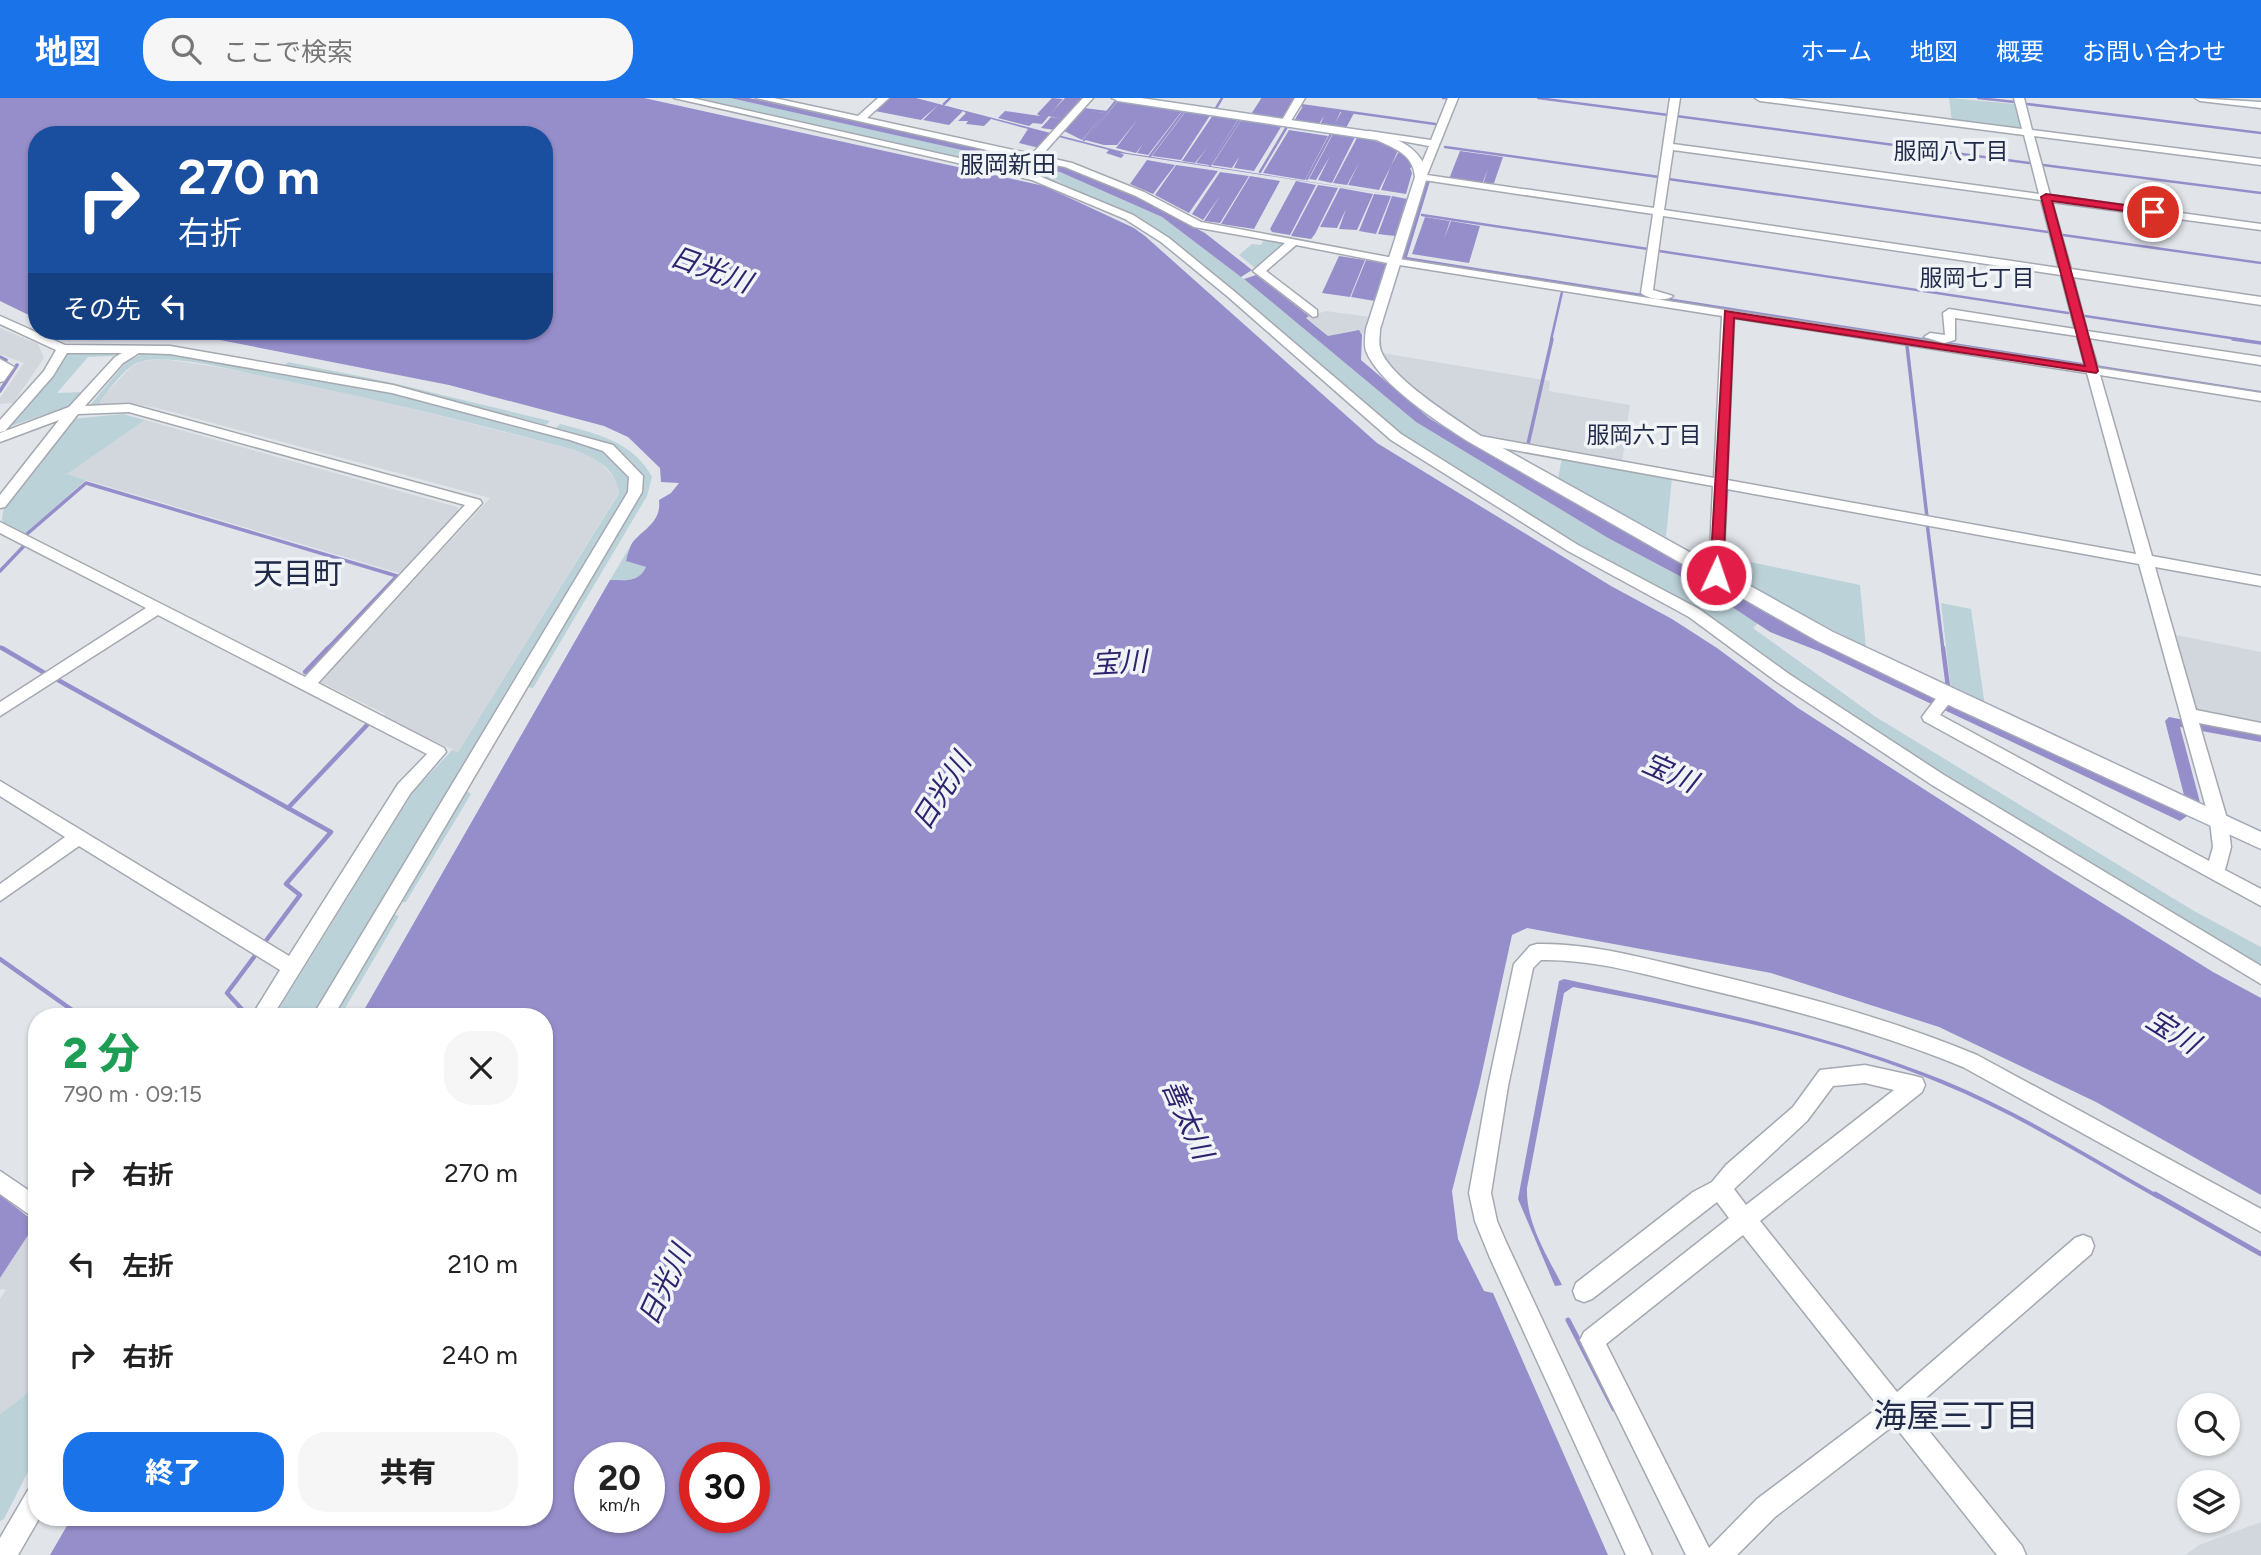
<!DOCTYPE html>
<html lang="ja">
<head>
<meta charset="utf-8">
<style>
  body { margin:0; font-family:Figtree,"Noto Sans JP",sans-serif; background:#f6f6f6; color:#222; height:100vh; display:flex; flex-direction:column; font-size:26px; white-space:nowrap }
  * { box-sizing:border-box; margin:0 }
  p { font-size:23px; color:#767676 }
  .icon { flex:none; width:38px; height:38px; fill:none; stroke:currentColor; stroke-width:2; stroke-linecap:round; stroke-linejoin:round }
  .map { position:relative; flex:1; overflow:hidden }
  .details { position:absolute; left:28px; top:910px; width:525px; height:518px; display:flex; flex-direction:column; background:#fff; border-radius:28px; box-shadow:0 2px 5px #0004 }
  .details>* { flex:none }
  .banner { position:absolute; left:28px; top:28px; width:525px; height:214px; border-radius:28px; box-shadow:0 2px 5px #0004; background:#1a4fa0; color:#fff; overflow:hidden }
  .tools { position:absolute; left:2177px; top:1295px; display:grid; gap:14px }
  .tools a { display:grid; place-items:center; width:63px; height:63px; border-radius:50%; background:#fff; box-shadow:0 2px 5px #0004; font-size:35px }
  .speed { position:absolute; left:574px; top:1344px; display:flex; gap:14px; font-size:35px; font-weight:700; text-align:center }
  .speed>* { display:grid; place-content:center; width:91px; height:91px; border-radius:50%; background:#fff; box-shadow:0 2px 5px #0004; line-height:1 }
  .speed small { font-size:18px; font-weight:400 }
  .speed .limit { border:10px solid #d22; background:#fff; color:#111 }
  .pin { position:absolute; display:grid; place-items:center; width:60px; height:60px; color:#fff; margin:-30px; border:4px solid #fff; border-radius:50%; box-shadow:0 2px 7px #0007 }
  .me { position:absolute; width:77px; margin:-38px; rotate:3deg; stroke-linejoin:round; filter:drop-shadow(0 0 5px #0008) }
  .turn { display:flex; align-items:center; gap:24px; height:147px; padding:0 35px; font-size:32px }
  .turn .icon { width:91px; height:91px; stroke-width:2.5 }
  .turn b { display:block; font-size:49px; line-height:60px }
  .then { display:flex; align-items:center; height:66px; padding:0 35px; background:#0003; gap:14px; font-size:26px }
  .round { display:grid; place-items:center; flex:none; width:74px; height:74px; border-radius:28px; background:#f6f6f6 }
  .overview { display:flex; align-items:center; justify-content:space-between; height:119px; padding:0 35px }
  h1 { font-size:42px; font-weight:800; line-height:52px; color:#1e9e55 }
  .button { display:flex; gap:14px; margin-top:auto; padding:14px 35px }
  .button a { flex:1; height:80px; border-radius:28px; background:#1a73e8; color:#fff; font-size:28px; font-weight:800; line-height:80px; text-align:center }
  .button a+a { background:#f6f6f6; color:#222 }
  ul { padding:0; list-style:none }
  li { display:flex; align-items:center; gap:21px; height:91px; padding:0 35px }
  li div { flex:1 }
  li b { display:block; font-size:26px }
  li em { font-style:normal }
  header { display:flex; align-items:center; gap:42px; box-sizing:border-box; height:98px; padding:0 35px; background:#1a73e8; color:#fff }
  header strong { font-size:33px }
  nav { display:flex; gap:38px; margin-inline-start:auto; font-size:24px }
  .search { width:490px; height:63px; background:#f6f6f6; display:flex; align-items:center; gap:18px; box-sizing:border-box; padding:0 24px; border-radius:28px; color:#767676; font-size:26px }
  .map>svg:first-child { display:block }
  .built { fill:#d2d7de }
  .green { fill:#bcd2d9 }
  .water { fill:#968eca; fill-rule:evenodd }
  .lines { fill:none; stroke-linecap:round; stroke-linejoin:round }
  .stream-far3 { stroke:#968eca; stroke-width:2.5 }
  .stream-far2 { stroke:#968eca; stroke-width:3.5 }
  .stream-far1 { stroke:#968eca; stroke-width:4.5 }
  .stream { stroke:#968eca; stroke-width:5 }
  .street-casing { stroke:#a4a9b1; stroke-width:3 }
  .secondary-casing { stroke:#a3abb8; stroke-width:3 }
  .street { fill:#fff; fill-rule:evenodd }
  .secondary { fill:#fff; fill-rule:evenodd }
  .route { fill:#e11d48; stroke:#92132f; stroke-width:2 }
  .labels { text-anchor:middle; stroke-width:7; stroke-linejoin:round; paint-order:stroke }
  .far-neighbourhood-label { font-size:23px; fill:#212b49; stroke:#f1f4f7 }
  .far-quarter-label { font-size:24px; fill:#212b49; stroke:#f1f4f7 }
  .water-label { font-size:28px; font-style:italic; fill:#2e236f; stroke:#f1f4f7 }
  .quarter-label { font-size:30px; fill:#212b49; stroke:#f1f4f7 }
  .near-neighbourhood-label { font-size:33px; fill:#212b49; stroke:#f1f4f7 }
</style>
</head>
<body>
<header>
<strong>地図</strong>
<div class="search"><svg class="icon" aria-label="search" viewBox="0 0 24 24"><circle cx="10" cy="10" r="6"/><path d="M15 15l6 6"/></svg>ここで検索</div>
<nav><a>ホーム</a><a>地図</a><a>概要</a><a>お問い合わせ</a></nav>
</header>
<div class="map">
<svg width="2261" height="1457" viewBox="0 0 2261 1457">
  <rect width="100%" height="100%" fill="#e1e5ea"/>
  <!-- built -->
  <g class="built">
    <polygon points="1326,213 1371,219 1365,237 1356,232 1329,238 1306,219"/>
    <polygon points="0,230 38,246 44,260 13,305 0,306 0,300 24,265 0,256"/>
    <polygon points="1382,255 1550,283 1549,293 1630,307 1622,365 1479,337 1441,314 1393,272"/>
    <polygon points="162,261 224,270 362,298 571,351 596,360 618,384 619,394 458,654 383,619 385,616 320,584 490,400 161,311 135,306 101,307 99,303 131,269 142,263"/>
    <polygon points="145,322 457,409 460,415 402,476 66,376"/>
    <polygon points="2176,537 2261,554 2261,627 2203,615 2196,610"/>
    <polygon points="36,1125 37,1288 0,1316 0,1201 6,1192 0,1191 0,1180"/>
    <polygon points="2261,1424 2261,1457 2185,1457 2199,1447"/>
  </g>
  <!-- green -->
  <g class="green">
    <polygon points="688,0 730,0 1027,65 1026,68 1050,78 1066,89 1042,80"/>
    <polygon points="1949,0 2015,6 2021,30 1952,23"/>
    <polygon points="1030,65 1060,74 1162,119 1244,181 1416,324 1608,440 1708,493 1758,525 1753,530 1876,619 2194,813 2261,849 2261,874 2228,856 1397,336 1168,141 1074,93"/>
    <polygon points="1264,142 1289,145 1255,170 1239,157 1252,146 1261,147"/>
    <polygon points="69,254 112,254 114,258 88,259 57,295 85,294 76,306 11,328 6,328"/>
    <path d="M162 254 390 294 566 341 602 353 626 375 631 387 317 919H274L413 694 452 652 458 654 619 395C616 369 592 358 571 351 467 323 364 298 258 277 230 271 169 256 142 263 125 268 111 290 100 303L101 307 91 306 127 263 143 256Z"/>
    <polygon points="288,264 384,283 550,323 546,327 381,284 285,267"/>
    <polygon points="123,316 145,322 67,376 86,382 24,437 4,428 2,421 4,408 71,321"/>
    <path d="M560 326C595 335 634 344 652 379L647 398 533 590 525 589 637 398 643 380C625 347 590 339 556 330Z"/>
    <polygon points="1562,359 1672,380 1666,439 1558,381"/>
    <path d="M631 447 626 463 646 469C637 485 627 482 610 482Z"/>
    <polygon points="1726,459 1860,487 1866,550 1728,476 1725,470"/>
    <polygon points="1941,505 1971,511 1985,608 1951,592"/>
    <polygon points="464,691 471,696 406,804 397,804"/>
    <polygon points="393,816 399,818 340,919 331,919"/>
    <polygon points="37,1288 37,1356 4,1421 0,1423 0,1316"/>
  </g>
  <!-- water -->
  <g class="water">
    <path d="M0 0H644L1044 88 1134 130 1145 138 1377 345 1611 488 1672 521 1717 550 1798 610 2054 775 2213 874 2261 900V1097L2096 1004 1939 929 1771 875 1527 830 1512 837 1479 988 1452 1093 1458 1141 1484 1193 1493 1195 1608 1457H50L72 1419H544V919H360L610 482C626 482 638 485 646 469L626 463C627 458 629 452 631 447 640 432 662 426 659 402L671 395 679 385 661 384 660 370 628 339 604 328 449 287 220 242 169 237 84 239 66 233H544V37H37V221L0 203ZM590 1360H649V1419H590ZM695 1360H754V1419H695Z"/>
    <polygon points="730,0 749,0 1059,68 1121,91 1205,135 1252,172 1241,179 1162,119 1060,74"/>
    <polygon points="889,0 916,0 1127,55 1406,99 1120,55 1124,57 1121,60 1106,55 1109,52 1051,37 1039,50 1019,45 1028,31 991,21 984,28 966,26 968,23 958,23 966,15 963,13 949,27 923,22 938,7 921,22 875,13"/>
    <polygon points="1052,0 1063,1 1042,26 1033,25 1029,28 998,20 1005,13 1040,18 1037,16"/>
    <polygon points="1065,0 1084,0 1055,32 1041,30 1051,19 1063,21 1048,18"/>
    <polygon points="1264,0 1297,0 1285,22 1253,17"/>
    <polygon points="1118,3 1182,13 1148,57 1137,55 1143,46 1136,55 1116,50 1138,21 1117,47 1104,47 1085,42"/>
    <polygon points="1303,8 1341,13 1335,25 1342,13 1354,15 1346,30 1320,27 1324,18 1319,26 1294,23"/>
    <polygon points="1084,12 1105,15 1082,42 1064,33"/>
    <polygon points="1186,13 1211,16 1181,62 1152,58"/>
    <polygon points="1213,17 1239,20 1209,67 1196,65 1207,50 1195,65 1182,63"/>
    <polygon points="1242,21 1281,29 1254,73 1234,70 1239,59 1232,70 1212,67"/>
    <polygon points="1289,32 1328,38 1305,82 1263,75"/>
    <polygon points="1334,34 1356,37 1332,85 1318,82 1330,58 1316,82 1309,81"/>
    <polygon points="1358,38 1399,50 1391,68 1400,51 1413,69 1410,70 1412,75 1406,96 1381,92 1391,68 1379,92 1348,87 1360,63 1347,87 1333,85"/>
    <polygon points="1460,53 1503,59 1493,88 1483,86 1488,71 1482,86 1449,81"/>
    <polygon points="1147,62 1175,67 1153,96 1130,86"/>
    <polygon points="1176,67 1218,73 1189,115 1155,97"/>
    <polygon points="1220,74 1249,78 1220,125 1204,123 1220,98 1203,122 1192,116"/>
    <polygon points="1250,78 1280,83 1254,131 1221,126"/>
    <polygon points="1424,82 1430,83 1407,159 2261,293 2261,295 1402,161"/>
    <polygon points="1296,83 1316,87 1290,137 1272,134 1270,131"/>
    <polygon points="1318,87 1338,90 1315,136 1311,141 1291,138"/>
    <polygon points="1340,90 1373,96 1357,132 1339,131 1346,111 1337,130 1320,129"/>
    <polygon points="1374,96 1391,98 1376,136 1359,133"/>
    <polygon points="1392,98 1407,101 1395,138 1378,136"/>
    <polygon points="1425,119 1450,123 1444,141 1451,123 1480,128 1469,165 1412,156"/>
    <polygon points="1339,158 1365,162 1350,199 1322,195"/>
    <polygon points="1366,162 1386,166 1375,203 1351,199"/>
    <polygon points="1256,177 1309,218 1306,220 1328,238 1359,232 1362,237 1361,262 1429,320 1450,333 1819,544 2169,709 2176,709 2185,701 2165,623 2169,619 2261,637 2261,644 2180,629 2201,708 2180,723 1821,554 1770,534 1708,493 1608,440 1416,324 1244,181"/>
    <path d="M1564 881C1692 908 1821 933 1943 982 2019 1013 2088 1057 2159 1097L2158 1101C2087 1061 2018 1017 1942 986 1825 937 1697 913 1573 889L1564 895 1527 1090C1526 1125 1547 1157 1562 1187L1555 1188 1518 1101 1559 883Z"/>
    <polygon points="0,1097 36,1125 0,1180"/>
  </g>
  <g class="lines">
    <!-- stream-far3 -->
    <g class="stream-far3">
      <polyline points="1443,0 1446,0"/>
      <polyline points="1538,0 1668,17"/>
      <polyline points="1978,0 2015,4"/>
      <polyline points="944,6 950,0"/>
      <polyline points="2027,6 2261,35"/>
      <polyline points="1300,7 1435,26"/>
      <polyline points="1082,11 1106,14"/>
      <polyline points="1215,12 1222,0"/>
      <polyline points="1252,17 1263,0"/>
      <polyline points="1676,18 2029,65"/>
      <polyline points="1084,42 1116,3"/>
      <polyline points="1445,49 1659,79"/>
      <polyline points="1150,58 1184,13"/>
      <polyline points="1210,67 1239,23"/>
      <polyline points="2043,67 2261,95"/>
      <polyline points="1260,74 1288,27"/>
      <polyline points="1307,81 1332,34"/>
      <polyline points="1668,81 2048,134"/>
      <polyline points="1422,117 1648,151"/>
      <polyline points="2063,137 2261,165"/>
      <polyline points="1659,153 2068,215"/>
      <polyline points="2085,218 2244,242"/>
      <polyline points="1551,242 1562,194"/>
    </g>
    <!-- stream-far2 -->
    <g class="stream-far2">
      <polyline points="2233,241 2261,245"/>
      <polyline points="1907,248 1927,419"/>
      <polyline points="0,259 6,262"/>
      <polyline points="0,293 17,267"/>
      <polyline points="1528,346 1552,241"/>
      <polyline points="1927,425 1943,552"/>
      <polyline points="27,436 86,385 397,478 326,552"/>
      <polyline points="0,473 24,448"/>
      <polyline points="0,549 5,552"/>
    </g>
    <!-- stream-far1 -->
    <g class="stream-far1">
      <polyline points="2,550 48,577"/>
      <polyline points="1943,550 1948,589"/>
      <polyline points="305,574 328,550"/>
      <polyline points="58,582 331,734 286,786 300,797 265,844"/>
      <polyline points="288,710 367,627"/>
      <polyline points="0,861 82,919"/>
      <polyline points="249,919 227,895 254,859"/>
    </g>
    <!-- stream -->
    <g class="stream">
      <polyline points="2155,1096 2261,1156"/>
      <polyline points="1568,1222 1614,1311"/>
    </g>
    <defs>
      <g id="street">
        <polygon points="674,0 692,0 1039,78 1133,117 1169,140 1235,194 1401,336 1578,447 1699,511 1789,576 1944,677 2261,868 2261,886 1932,687 1777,584 1689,519 1568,453 1391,342 1227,198 1161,144 1125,121 1032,82"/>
        <path d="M756 0H774L858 18 878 0H889L867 20 1032 56 1083 0H1093L1041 58 1072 65 1144 94 1201 124 1399 161 2085 268 2077 238 1955 220V242L1944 245 1924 239 1930 235 1945 237 1943 215 1949 211 2075 231 2061 177 1663 118 1653 192 1673 198C1666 204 1648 201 1641 195L1653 116 1417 81 1416 79 1429 48 1364 36 1369 33 1431 42 1448 0H1458L1427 77 1654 110 1670 0H1680L1673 46 2039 96 2024 37 1760 3 1755 0H1782L2022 31 2014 0H2024L2032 32 2261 61V67L2034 38 2050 97 2261 126V132L2052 104 2071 171 2261 199V207L2073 179 2087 233 2261 259V267L2089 240 2098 270 2261 295V303L2100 277 2152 458 2261 478V488L2155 469 2196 612 2261 625V637L2199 625 2228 724 2231 749 2225 772 2261 791V808L1924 623 1922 619 1941 594H1953L1955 598 1940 617 2209 763 2213 749 2210 724 2139 466 1727 391 1723 477 1716 482 1709 477 1713 388 1475 345 1468 341 1475 337 1714 380 1722 218 1393 166 1296 147 1266 173 1317 212V218L1313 219 1253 173 1285 145 1194 129 1136 98 1065 69 1036 63 1030 67 1025 64 1027 61ZM1673 52 2041 102 2059 170 1664 112ZM1734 220 2087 275 2136 456 1727 382Z"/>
        <polygon points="1295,0 1305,0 1289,26 1283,26 1281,24"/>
        <polygon points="2195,0 2261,4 2261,10 2200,3"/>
        <polygon points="0,218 65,247 170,248 393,287 613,347 643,378 642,394 333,919 312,919 628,394 629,379 603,353 570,342 392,295 170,256 139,255 123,265 85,308 129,306 480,402 482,405 318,585 444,650 446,654 410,696 272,919 251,919 280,872 79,748 0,803 0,786 65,739 0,698 0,683 289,858 398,686 427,656 158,517 0,618 0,604 146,510 0,435 0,424 305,579 465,407 129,314 78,316 5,409 0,410 0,397 59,322 0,344 0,335 69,309 115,259 122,255 67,255 53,278 5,333 0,334 0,322 44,273 56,252 0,226"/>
        <polygon points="0,261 14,269 4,283 0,284"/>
        <path d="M1537 846C1591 845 1643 860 1695 872 1791 895 1886 919 1977 957L2261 1111V1134L1963 969C1876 933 1785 910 1693 888 1643 876 1593 861 1541 862L1533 870 1508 988 1491 1095 1497 1123 1506 1144 1652 1457H1626L1490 1160 1475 1123 1469 1095 1488 988 1514 866 1530 848Z"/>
        <path d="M1865 967 1915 978 1922 980 1925 987 1922 994 1760 1123 1897 1294 2075 1140 2083 1137 2091 1140 2094 1148 2091 1156 1912 1312 2022 1448 2026 1457H1997L1894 1327 1775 1419 1737 1457H1686L1580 1242 1584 1234 1729 1120 1717 1104 1592 1201 1584 1204 1576 1201 1573 1193 1576 1185 1693 1094 1712 1084 1726 1067 1793 1009 1820 972ZM1865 985 1894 992 1746 1107 1734 1091 1807 1023 1833 988ZM1743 1137 1879 1309 1757 1401 1709 1450 1606 1246Z"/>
        <polygon points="0,1073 37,1098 37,1122 0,1096"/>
        <polygon points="37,1389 37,1419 40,1419 18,1457 0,1457 0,1440 28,1392"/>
      </g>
      <path id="secondary" d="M1112 0H1141L1380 35C1402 42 1425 54 1427 79L1380 231C1380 238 1378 246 1381 253 1392 281 1454 320 1481 338L1833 534 2261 734V751L1940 603 1819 544 1469 344C1439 325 1379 286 1366 253 1364 246 1365 238 1366 231L1415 79C1413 56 1395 51 1377 42L1118 3Z"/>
    </defs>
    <!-- street casing -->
    <use href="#street" class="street-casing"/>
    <!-- secondary casing -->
    <use href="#secondary" class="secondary-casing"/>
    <!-- street -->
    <use href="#street" class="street"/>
    <!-- secondary -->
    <use href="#secondary" class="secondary"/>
  </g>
  <!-- route -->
  <polygon class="route" points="2046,96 2153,111 2158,114 2153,117 2052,103 2098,273 2096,275 1734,220 1723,477 1716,481 1712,480 1710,477 1725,213 2085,268 2041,99"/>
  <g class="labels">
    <!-- far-neighbourhood labels -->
    <g class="far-neighbourhood-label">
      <text x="1951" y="61">服岡八丁目</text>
      <text x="1977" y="188">服岡七丁目</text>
      <text x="1644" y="345">服岡六丁目</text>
    </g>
    <!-- far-quarter labels -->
    <g class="far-quarter-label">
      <text x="1008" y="75">服岡新田</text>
    </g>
    <!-- water labels -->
    <g class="water-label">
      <text transform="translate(711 171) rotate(20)" y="10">日光川</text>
      <text transform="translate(1119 564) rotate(-3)" y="10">宝川</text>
      <text transform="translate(1670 674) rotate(24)" y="10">宝川</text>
      <text transform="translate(941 693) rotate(-58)" y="10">日光川</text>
      <text transform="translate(2173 933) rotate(32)" y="10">宝川</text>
      <text transform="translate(1188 1021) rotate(66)" y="10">善太川</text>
      <text transform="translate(664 1187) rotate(-65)" y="10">日光川</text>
    </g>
    <!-- quarter labels -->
    <g class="quarter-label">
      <text x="298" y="486">天目町</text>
    </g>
    <!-- near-neighbourhood labels -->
    <g class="near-neighbourhood-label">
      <text x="1956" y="1329">海屋三丁目</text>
    </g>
  </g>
</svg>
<div class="tools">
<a><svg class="icon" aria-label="search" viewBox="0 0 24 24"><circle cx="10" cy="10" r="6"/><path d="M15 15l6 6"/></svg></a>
<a><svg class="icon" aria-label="layers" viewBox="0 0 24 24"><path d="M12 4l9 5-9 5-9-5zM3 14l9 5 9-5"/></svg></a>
</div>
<div class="speed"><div>20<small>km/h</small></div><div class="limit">30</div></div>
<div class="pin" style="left:2153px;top:114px;background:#d93025"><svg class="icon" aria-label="arrive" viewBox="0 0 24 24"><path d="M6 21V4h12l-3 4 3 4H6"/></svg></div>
<svg class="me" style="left:1716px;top:477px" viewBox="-20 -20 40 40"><circle r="17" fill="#e11d48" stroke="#fff" stroke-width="3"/><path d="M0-11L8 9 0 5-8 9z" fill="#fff"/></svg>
<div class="banner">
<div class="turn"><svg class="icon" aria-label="right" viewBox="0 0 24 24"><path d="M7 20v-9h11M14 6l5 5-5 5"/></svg><div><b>270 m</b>右折</div></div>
<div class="then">その先<svg class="icon" aria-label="left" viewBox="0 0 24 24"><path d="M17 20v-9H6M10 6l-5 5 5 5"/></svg></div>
</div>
<section class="details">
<div class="overview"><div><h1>2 分</h1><p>790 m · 09:15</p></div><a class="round"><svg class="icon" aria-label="close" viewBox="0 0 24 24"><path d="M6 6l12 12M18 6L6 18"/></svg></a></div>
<ul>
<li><svg class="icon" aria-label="right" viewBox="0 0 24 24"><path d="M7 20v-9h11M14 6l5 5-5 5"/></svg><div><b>右折</b></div><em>270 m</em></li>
<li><svg class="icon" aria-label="left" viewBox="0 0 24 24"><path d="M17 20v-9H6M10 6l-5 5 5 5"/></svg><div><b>左折</b></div><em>210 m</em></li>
<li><svg class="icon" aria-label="right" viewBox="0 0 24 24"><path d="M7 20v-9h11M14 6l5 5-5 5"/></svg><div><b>右折</b></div><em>240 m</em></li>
</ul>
<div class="button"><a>終了</a><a>共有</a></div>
</section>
</div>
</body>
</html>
